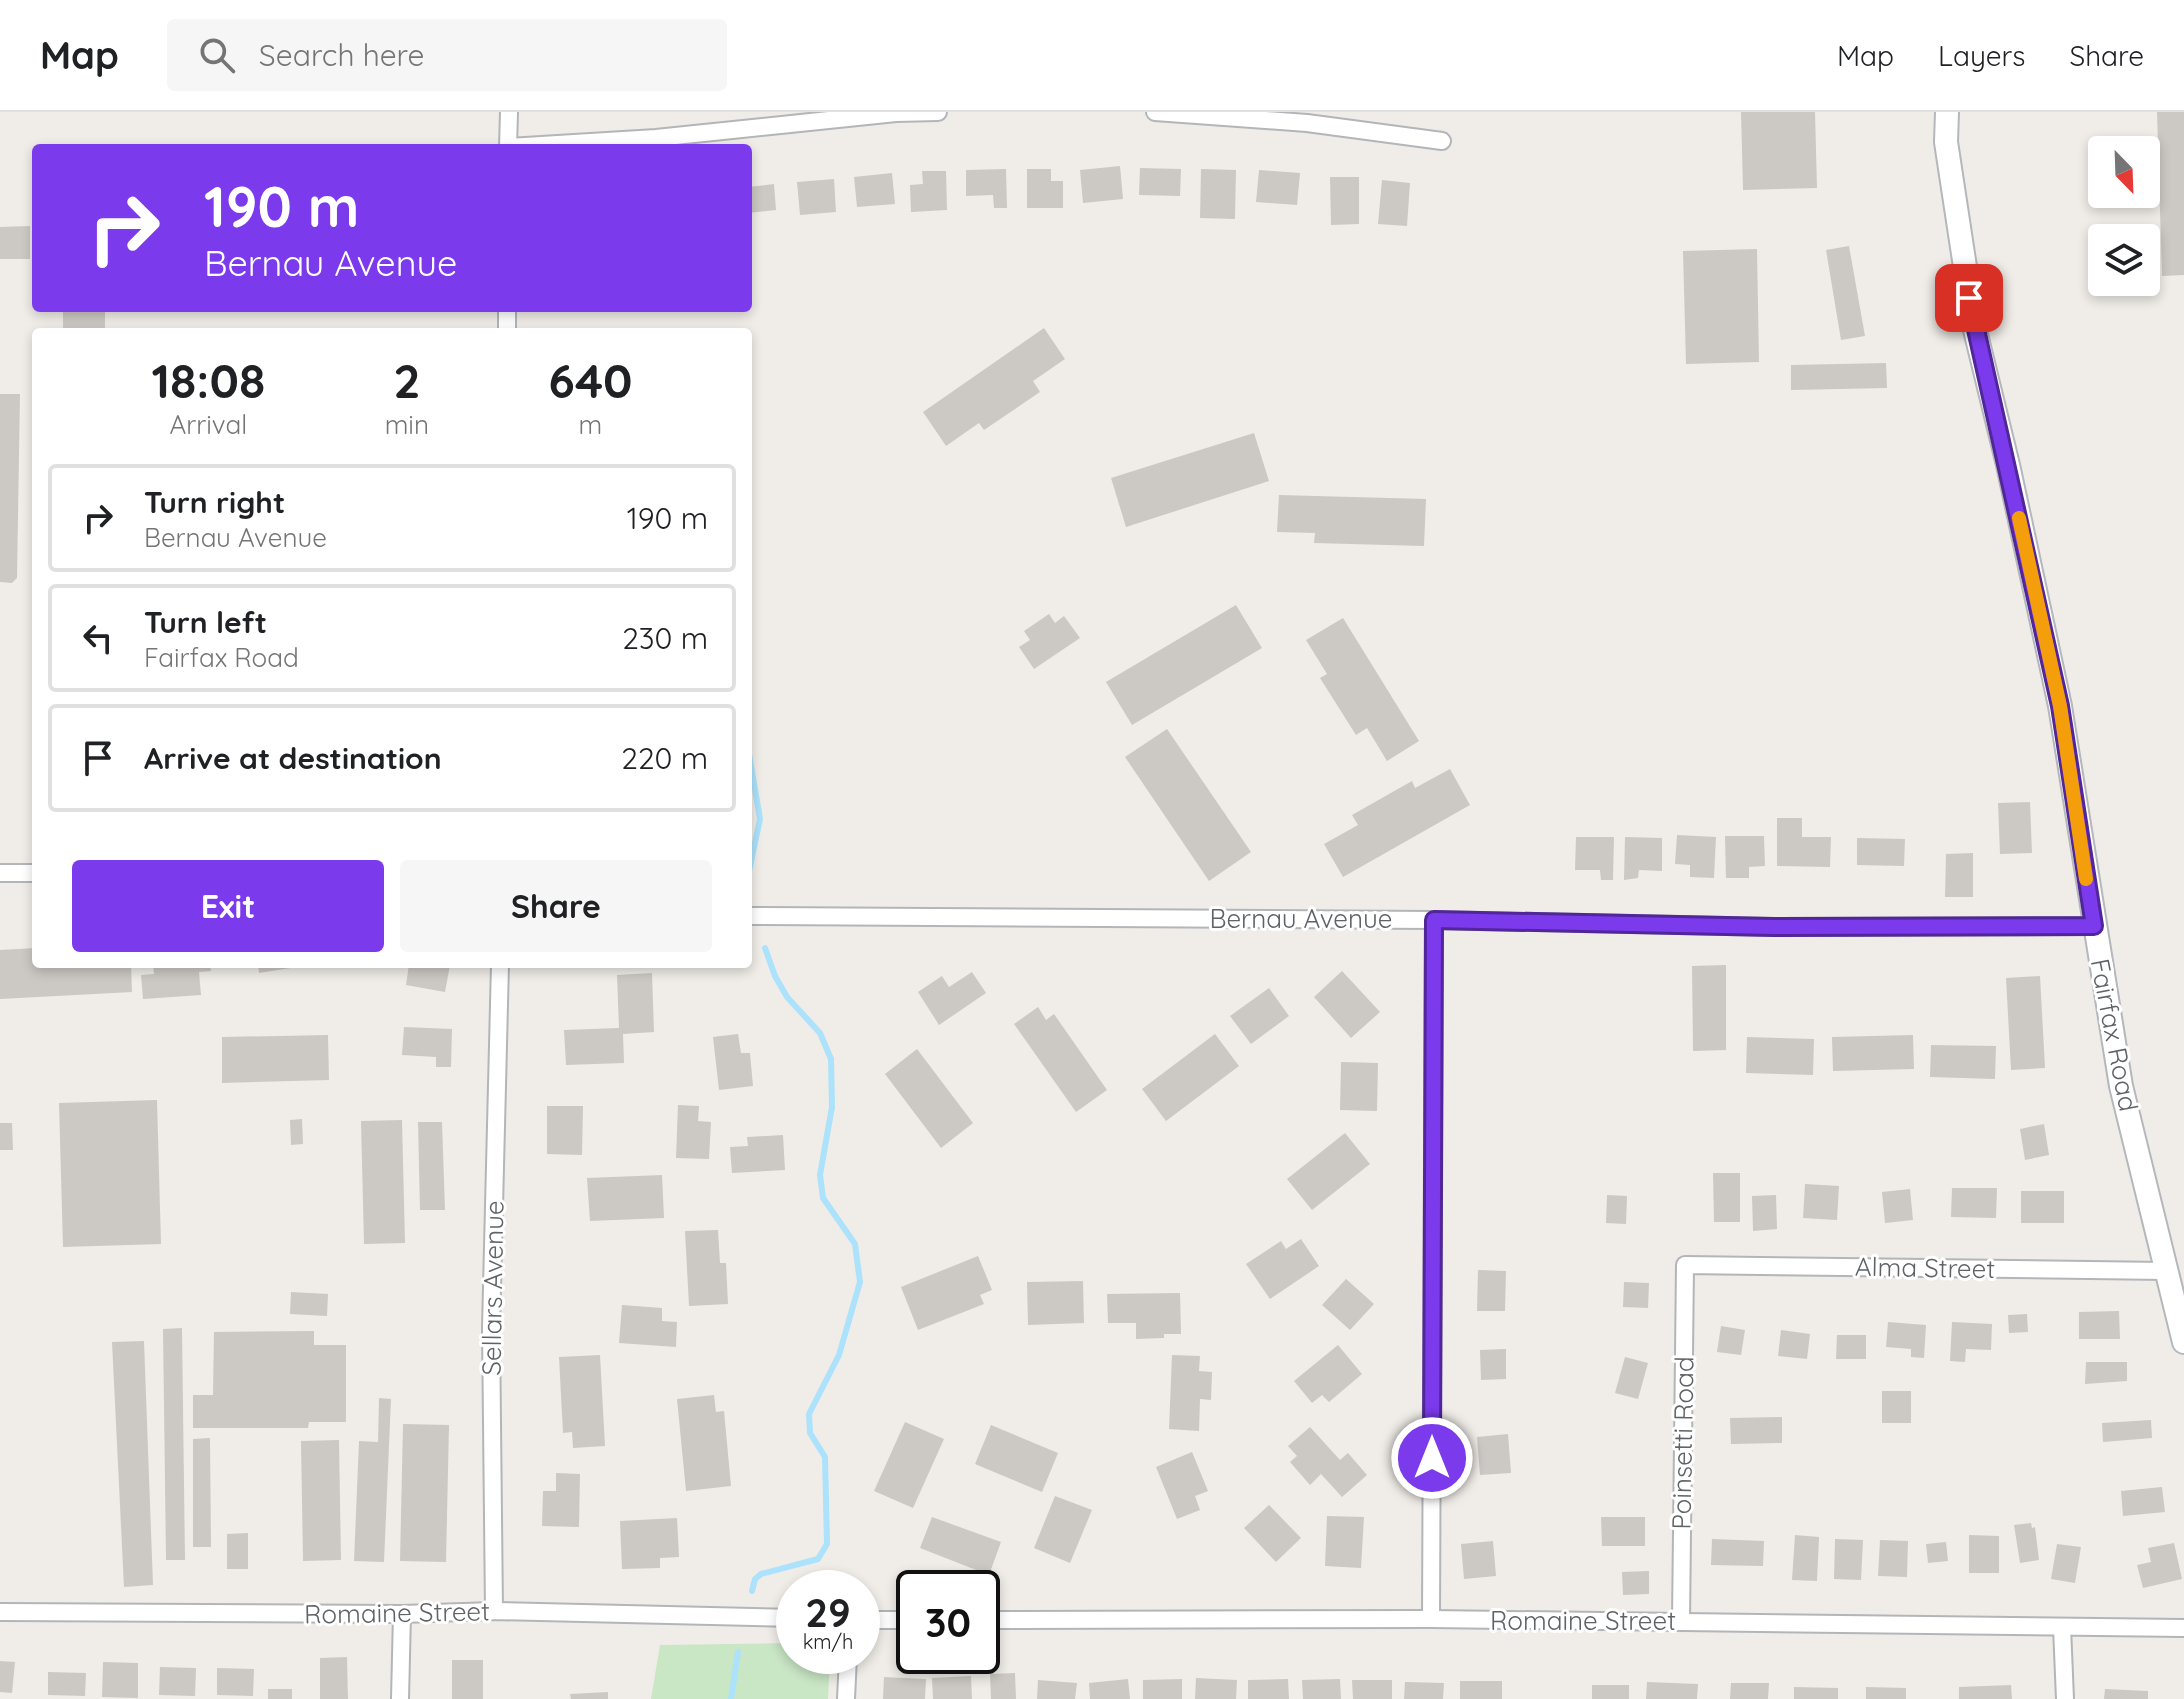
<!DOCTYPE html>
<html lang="en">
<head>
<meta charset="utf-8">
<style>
  body { margin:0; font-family:Quicksand,sans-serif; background:#f6f6f6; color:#202124; height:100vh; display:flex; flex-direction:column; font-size:30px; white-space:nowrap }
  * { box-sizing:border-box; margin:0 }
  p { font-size:26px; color:#757577 }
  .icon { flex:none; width:44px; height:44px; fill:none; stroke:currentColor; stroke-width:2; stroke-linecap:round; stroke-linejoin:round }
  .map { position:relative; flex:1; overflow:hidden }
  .sheet { position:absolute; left:32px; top:216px; width:720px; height:640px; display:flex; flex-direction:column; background:#fff; border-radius:8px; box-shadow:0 4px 12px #0003 }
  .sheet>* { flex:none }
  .top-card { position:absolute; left:32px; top:32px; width:720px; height:168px; border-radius:8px; box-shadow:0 4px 12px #0003; background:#7c3aed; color:#fff; overflow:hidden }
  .needle { width:52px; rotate:157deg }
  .controls { position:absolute; left:2088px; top:24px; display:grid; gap:16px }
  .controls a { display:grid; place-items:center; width:72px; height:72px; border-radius:8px; background:#fff; box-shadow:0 4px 12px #0003; font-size:40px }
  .speed { position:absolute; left:776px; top:1458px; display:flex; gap:16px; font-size:40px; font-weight:700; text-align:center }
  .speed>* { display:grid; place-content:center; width:104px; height:104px; border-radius:50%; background:#fff; box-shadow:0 4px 12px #0003; line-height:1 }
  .speed small { font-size:20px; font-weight:400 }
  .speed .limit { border:4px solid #111; border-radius:12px; background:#fff; color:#111 }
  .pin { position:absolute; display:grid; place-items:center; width:68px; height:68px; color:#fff; margin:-34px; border-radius:16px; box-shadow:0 4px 12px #0006 }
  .me { position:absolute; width:88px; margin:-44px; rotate:0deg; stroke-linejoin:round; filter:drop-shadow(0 0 6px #0008) }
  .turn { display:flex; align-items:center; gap:28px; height:168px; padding:0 40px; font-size:36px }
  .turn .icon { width:104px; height:104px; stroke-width:2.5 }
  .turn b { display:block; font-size:56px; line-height:68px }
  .eta { display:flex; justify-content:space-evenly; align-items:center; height:136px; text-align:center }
  .eta b { font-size:48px; font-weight:700; line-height:56px }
  .primary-button { display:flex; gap:16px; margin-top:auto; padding:16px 40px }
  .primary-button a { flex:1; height:92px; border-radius:8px; background:#7c3aed; color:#fff; font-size:32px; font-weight:700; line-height:92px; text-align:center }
  .primary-button a+a { background:#f6f6f6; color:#202124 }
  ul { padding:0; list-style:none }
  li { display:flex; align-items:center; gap:24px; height:108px; margin:0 16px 12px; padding:0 24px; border:4px solid #e0e0e0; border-radius:8px }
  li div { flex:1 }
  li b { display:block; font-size:30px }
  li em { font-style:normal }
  header { display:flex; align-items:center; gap:48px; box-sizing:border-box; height:112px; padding:0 40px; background:#fff; border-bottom:2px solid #e0e0e0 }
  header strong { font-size:38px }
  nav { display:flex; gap:44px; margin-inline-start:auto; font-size:28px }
  .search { width:560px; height:72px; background:#f6f6f6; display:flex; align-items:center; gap:20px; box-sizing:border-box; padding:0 28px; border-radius:8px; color:#757577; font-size:30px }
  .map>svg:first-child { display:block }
  .green { fill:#c9e6c5 }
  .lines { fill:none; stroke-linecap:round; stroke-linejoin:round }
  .stream { stroke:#ace2fb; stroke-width:6 }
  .building { fill:#ccc8c4 }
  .street-casing { stroke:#b3b5b9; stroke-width:20 }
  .secondary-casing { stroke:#b4b7bb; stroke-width:26 }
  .street { stroke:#fff; stroke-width:16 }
  .secondary { stroke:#fff; stroke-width:22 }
  .route-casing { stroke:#51269a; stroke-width:20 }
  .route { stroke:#7c3aed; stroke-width:14 }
  .slow { stroke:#f59e0b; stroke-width:14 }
  .labels { text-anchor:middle; stroke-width:6; stroke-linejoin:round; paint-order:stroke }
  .street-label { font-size:26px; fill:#5f6367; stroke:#fff }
</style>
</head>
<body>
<header>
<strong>Map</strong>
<div class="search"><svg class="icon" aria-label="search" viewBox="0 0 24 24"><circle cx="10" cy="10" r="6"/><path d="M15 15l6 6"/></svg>Search here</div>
<nav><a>Map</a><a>Layers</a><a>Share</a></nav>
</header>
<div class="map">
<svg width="2184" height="1587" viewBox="0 0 2184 1587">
  <rect width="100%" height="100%" fill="#f0ede8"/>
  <!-- green -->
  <polygon class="green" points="794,1531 794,1544 830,1544 828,1587 651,1587 660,1533"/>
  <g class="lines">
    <!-- stream -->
    <g class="stream">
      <polyline points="748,636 760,707 748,764"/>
      <polyline points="752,1479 755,1467 761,1462 818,1447 827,1432 825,1345 810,1321 809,1302 839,1243 860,1170 855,1132 823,1086 820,1063 832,995 831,947 820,921 787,885 775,864 765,836"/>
      <polyline points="731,1587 738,1540"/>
    </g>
  </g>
  <!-- building -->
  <g class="building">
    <polygon points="1741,0 1815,0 1817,76 1743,78"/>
    <polygon points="2157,0 2184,0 2184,163 2162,164"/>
    <polygon points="1120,54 1123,87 1083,91 1080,58"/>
    <polygon points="1140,56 1181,57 1180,84 1139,83"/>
    <polygon points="1006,57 1007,96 994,96 993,83 966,84 966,58"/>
    <polygon points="1027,57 1051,57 1051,69 1063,69 1063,96 1027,96"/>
    <polygon points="1201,57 1236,58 1235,107 1200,106"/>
    <polygon points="1259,58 1300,61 1297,93 1256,90"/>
    <polygon points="922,59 946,59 947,98 911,100 910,73 923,72"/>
    <polygon points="892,61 895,92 857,95 854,65"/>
    <polygon points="1330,65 1359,65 1359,112 1331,113"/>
    <polygon points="834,67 836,100 800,103 797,70"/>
    <polygon points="1382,68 1410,71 1407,114 1378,112"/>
    <polygon points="774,72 776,98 748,101 748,75"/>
    <polygon points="30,114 30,147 0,147 0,115"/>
    <polygon points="1849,134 1865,224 1841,228 1826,138"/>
    <polygon points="1757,137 1759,250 1686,252 1683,139"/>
    <rect x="63" y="196" width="42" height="24"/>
    <polygon points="1044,216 1065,247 1033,269 1040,280 984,318 979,311 946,334 923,300"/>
    <polygon points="1886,251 1887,276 1791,278 1791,253"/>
    <polygon points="0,282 20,282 17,466 12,471 0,470"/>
    <polygon points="1254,321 1269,369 1126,415 1111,366"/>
    <polygon points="1279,383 1426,387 1424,434 1314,431 1315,421 1277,420"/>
    <polygon points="1236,493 1262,536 1132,613 1106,570"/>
    <polygon points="1049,502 1055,511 1064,504 1080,526 1034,557 1019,535 1030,528 1024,519"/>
    <polygon points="1343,506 1419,629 1387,649 1367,616 1356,623 1320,566 1327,562 1306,528"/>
    <polygon points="1167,617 1251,740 1209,769 1125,645"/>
    <polygon points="1450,657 1470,693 1343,765 1324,732 1358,713 1352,703 1412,669 1415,676"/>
    <polygon points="2030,690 2032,741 2000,742 1998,691"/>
    <polygon points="1777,706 1802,706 1802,725 1831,725 1830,755 1777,754"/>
    <polygon points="1677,723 1716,725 1714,766 1690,765 1690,753 1675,752"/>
    <polygon points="1725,724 1764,724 1765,754 1749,755 1749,766 1726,766"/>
    <polygon points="1576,725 1614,725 1613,768 1601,768 1600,758 1575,758"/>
    <polygon points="1625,725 1662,726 1662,759 1639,758 1638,766 1624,768"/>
    <polygon points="1857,726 1905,727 1904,754 1857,753"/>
    <polygon points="1973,741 1973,785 1945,785 1946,742"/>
    <polygon points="36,836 36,852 131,852 132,880 0,887 0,838"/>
    <polygon points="153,852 210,852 211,859 199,860 201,883 143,887 141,863 154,862"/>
    <polygon points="258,852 296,852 297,855 259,861"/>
    <polygon points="409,852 450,853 445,880 406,873"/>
    <polygon points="1726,853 1726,938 1693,939 1692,854"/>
    <polygon points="1342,859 1380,900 1351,926 1314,885"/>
    <polygon points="972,860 986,881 939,913 918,880 942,864 949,875"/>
    <polygon points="652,861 654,920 623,922 624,951 566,953 564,918 619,916 617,863"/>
    <polygon points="2040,864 2045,956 2011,958 2006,866"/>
    <polygon points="1269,876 1289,904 1251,932 1230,904"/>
    <polygon points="1038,895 1046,908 1054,902 1107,978 1076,1000 1014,912"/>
    <polygon points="404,915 452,917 451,955 436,955 436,945 402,943"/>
    <polygon points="738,922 741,941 750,941 753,974 719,978 713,925"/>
    <polygon points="1215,922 1239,954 1166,1009 1142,977"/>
    <polygon points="328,923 329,968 222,971 222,925"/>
    <polygon points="1913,923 1914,957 1833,959 1832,925"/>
    <polygon points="1747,925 1814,927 1813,963 1746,961"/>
    <polygon points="1931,933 1996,934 1995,967 1930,965"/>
    <polygon points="917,937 973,1011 941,1036 885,962"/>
    <polygon points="1341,950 1378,951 1377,999 1340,998"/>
    <polygon points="157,988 161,1132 63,1135 59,991"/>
    <polygon points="678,993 699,994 698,1009 711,1010 709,1047 676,1046"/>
    <polygon points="547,994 583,994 582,1043 547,1042"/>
    <polygon points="302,1007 303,1032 291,1033 290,1008"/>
    <polygon points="402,1008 405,1131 364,1132 361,1009"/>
    <polygon points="418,1010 442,1010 445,1098 420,1098"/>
    <polygon points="0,1011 12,1011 13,1038 0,1038"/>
    <polygon points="2044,1012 2049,1043 2025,1048 2020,1017"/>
    <polygon points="1345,1021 1370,1052 1312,1098 1287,1067"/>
    <polygon points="783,1023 785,1058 732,1061 730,1035 748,1034 747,1025"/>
    <polygon points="1713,1061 1740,1061 1740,1110 1714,1110"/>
    <polygon points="662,1063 664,1106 590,1109 587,1066"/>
    <polygon points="1805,1072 1839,1074 1837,1108 1803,1106"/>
    <polygon points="1952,1076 1997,1076 1996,1106 1951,1105"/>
    <polygon points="1910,1077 1913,1108 1885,1111 1882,1080"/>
    <rect x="2021" y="1079" width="43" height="32"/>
    <polygon points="1607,1083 1627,1084 1626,1112 1606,1111"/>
    <polygon points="1776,1083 1777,1117 1753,1119 1752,1084"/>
    <polygon points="718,1118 720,1151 726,1151 728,1192 689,1194 685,1119"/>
    <polygon points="1301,1127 1319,1154 1270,1187 1246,1152 1281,1129 1286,1137"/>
    <polygon points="978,1144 992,1178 980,1183 984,1192 918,1218 901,1175"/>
    <polygon points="1478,1158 1506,1159 1505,1199 1477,1199"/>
    <polygon points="1346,1167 1374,1192 1350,1218 1322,1193"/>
    <polygon points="1083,1169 1084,1211 1028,1213 1027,1170"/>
    <polygon points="1624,1170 1649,1171 1648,1196 1623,1195"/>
    <polygon points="291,1180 328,1182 327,1204 290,1202"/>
    <polygon points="1180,1181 1181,1222 1164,1222 1164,1226 1136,1227 1136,1211 1108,1211 1107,1182"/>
    <polygon points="622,1193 662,1196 662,1209 677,1210 676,1235 619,1231"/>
    <polygon points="2119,1199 2120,1227 2079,1227 2079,1200"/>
    <polygon points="2027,1202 2028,1220 2009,1221 2008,1203"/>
    <polygon points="1888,1210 1926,1213 1924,1246 1911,1245 1911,1237 1886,1235"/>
    <polygon points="1952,1210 1992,1212 1991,1238 1966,1237 1965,1250 1950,1249"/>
    <polygon points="1721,1214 1745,1218 1741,1243 1717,1240"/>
    <polygon points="182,1216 185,1448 166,1448 163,1217"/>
    <polygon points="1781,1218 1810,1222 1807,1247 1778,1244"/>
    <polygon points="314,1219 314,1233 346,1233 346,1310 309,1310 308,1316 193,1316 193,1283 213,1283 214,1220"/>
    <polygon points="1837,1223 1866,1223 1866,1247 1836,1247"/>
    <polygon points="144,1229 153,1473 124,1475 112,1230"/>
    <polygon points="1338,1233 1362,1262 1329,1290 1322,1283 1312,1291 1294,1269"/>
    <polygon points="1506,1237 1506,1267 1481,1268 1480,1238"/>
    <polygon points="600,1243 605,1334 573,1336 572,1320 563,1321 559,1245"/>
    <polygon points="1172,1243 1200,1244 1199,1259 1212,1260 1211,1288 1200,1287 1199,1319 1169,1317"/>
    <polygon points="1625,1245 1648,1251 1638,1287 1615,1281"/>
    <polygon points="2086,1250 2127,1250 2127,1269 2085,1272"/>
    <rect x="1882" y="1279" width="29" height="32"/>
    <polygon points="714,1283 716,1300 724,1299 731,1374 686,1379 677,1287"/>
    <polygon points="379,1286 391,1287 384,1450 354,1449 359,1329 378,1330"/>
    <polygon points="1782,1305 1782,1331 1731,1332 1730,1306"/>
    <polygon points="2151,1308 2152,1326 2103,1330 2102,1311"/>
    <polygon points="905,1310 944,1327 913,1396 874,1379"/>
    <polygon points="403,1312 449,1313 446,1450 400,1449"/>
    <polygon points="991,1313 1058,1341 1042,1380 975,1352"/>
    <polygon points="1310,1315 1340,1348 1348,1341 1367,1363 1342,1385 1321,1362 1310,1373 1290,1350 1297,1344 1288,1334"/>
    <polygon points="1508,1322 1511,1361 1480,1363 1477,1325"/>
    <polygon points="210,1326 211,1435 193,1435 193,1327"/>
    <polygon points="339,1328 341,1448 303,1449 301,1329"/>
    <polygon points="1192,1340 1208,1379 1195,1384 1200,1398 1177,1407 1156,1355"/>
    <polygon points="556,1361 580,1362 579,1415 542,1414 543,1379 556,1379"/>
    <polygon points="2162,1375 2165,1400 2123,1404 2121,1379"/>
    <polygon points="1055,1384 1092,1398 1070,1451 1034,1436"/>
    <polygon points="1269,1393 1301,1426 1276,1450 1244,1416"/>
    <polygon points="1327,1404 1364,1405 1361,1456 1325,1454"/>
    <polygon points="932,1405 1001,1430 989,1463 920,1436"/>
    <polygon points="1601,1405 1645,1405 1645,1434 1602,1434"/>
    <polygon points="677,1406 679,1445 660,1446 660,1456 622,1457 620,1409"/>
    <polygon points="2031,1411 2032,1416 2035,1415 2039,1448 2020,1451 2014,1413"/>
    <polygon points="248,1421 248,1457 227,1457 227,1422"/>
    <polygon points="1795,1423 1819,1425 1817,1469 1792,1468"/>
    <polygon points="1969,1423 1999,1424 1999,1461 1969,1461"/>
    <polygon points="1712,1427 1764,1429 1763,1454 1711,1453"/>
    <polygon points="1835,1427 1863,1428 1861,1468 1834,1467"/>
    <polygon points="1880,1428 1908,1429 1907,1465 1878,1464"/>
    <polygon points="1493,1429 1496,1464 1464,1467 1461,1432"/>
    <polygon points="1946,1430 1948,1449 1928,1451 1926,1432"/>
    <polygon points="2174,1431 2182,1467 2143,1476 2137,1453 2151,1450 2148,1436"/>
    <polygon points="2057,1432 2081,1435 2075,1471 2051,1467"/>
    <polygon points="1649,1459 1649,1482 1623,1483 1622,1460"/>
    <polygon points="347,1545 348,1587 320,1587 320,1546"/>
    <rect x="452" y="1548" width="31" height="39"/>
    <polygon points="0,1549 15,1550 12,1581 0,1580"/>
    <polygon points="103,1550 138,1551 138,1586 102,1585"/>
    <polygon points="160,1555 196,1556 195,1584 159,1583"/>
    <polygon points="217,1556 254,1557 253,1584 217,1583"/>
    <polygon points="48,1560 86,1561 85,1584 48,1583"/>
    <polygon points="1015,1561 1016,1587 991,1587 990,1562"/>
    <polygon points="971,1564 972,1587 933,1587 932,1566"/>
    <polygon points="884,1565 926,1567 925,1587 883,1587"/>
    <polygon points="1196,1566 1237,1568 1236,1587 1195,1587"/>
    <polygon points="1128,1567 1130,1587 1090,1587 1089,1571"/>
    <polygon points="1182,1567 1182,1587 1143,1587 1143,1568"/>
    <polygon points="1288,1567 1289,1587 1248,1587 1248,1568"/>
    <polygon points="1340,1567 1341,1587 1303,1587 1302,1568"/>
    <polygon points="1038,1568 1077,1571 1075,1587 1037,1587"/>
    <polygon points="1352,1568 1392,1568 1392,1587 1353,1587"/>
    <rect x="1460" y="1569" width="42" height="18"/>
    <polygon points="1405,1570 1444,1571 1443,1587 1404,1587"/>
    <polygon points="1647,1570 1698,1572 1697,1587 1646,1587"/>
    <polygon points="1731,1571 1769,1571 1768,1587 1730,1587"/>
    <rect x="1592" y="1573" width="37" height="14"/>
    <polygon points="2011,1573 2012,1587 1959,1587 1959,1575"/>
    <polygon points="1794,1575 1838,1576 1838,1587 1794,1587"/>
    <polygon points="1866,1575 1906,1576 1906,1587 1866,1587"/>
    <rect x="268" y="1577" width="24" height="10"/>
    <polygon points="2105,1577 2148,1579 2148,1587 2104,1587"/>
    <polygon points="608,1580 608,1587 571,1587 570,1582"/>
  </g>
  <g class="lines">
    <defs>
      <g id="street">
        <polyline points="1155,0 1307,11 1442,29"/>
        <polyline points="508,35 656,26 896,1 938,0"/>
        <polyline points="508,36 509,0"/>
        <polyline points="507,220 507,196"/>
        <polyline points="0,761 36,761"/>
        <polyline points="748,804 1434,808 1774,815 2094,814"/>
        <polyline points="494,1499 491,1216 500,852"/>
        <polyline points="0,1500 402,1502 494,1499 794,1506"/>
        <polyline points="1431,1507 1434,808"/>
        <polyline points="862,1508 914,1508"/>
        <polyline points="982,1508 1431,1507 2184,1516"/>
        <polyline points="1681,1509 1685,1153 2165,1159"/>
        <polyline points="2062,1515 2065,1587"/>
        <polyline points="400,1587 402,1502"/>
        <polyline points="846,1587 848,1544"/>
      </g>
      <polyline id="secondary" points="1947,0 1946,30 1974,214 2008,353 2060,594 2121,974 2184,1230"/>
    </defs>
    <!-- street casing -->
    <use href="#street" class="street-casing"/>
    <!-- secondary casing -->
    <use href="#secondary" class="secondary-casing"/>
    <!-- street -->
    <use href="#street" class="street"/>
    <!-- secondary -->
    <use href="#secondary" class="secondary"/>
  </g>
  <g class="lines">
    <defs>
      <polyline id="route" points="1432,1346 1434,808 1774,815 2094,814 2060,594 1969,186"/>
    </defs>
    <!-- route casing -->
    <use href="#route" class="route-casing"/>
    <!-- route -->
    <use href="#route" class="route"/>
    <!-- slow -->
    <polyline class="slow" points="2019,406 2060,594 2086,767"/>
  </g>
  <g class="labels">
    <!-- street labels -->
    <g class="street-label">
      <text x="1301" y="816">Bernau Avenue</text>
      <text transform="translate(2114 923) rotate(79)" y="9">Fairfax Road</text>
      <text transform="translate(1925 1156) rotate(1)" y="9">Alma Street</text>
      <text transform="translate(493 1176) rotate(-89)" y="9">Sellars Avenue</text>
      <text transform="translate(1683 1331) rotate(-89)" y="9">Poinsetti Road</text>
      <text transform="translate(397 1501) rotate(-1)" y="9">Romaine Street</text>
      <text x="1583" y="1518">Romaine Street</text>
    </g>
  </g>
</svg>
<div class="controls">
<a><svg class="needle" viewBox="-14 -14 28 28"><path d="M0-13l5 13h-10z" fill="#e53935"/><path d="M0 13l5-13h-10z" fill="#757577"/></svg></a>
<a><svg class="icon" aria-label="layers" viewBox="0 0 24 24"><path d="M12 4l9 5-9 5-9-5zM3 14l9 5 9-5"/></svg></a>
</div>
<div class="speed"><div>29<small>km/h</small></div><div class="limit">30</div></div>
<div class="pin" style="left:1969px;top:186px;background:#d93025"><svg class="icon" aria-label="arrive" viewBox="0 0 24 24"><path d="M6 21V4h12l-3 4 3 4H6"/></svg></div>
<svg class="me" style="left:1432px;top:1346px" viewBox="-20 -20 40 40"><circle r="17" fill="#7c3aed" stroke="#fff" stroke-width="3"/><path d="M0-11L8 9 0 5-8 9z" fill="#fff"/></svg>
<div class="top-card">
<div class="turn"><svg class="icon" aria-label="right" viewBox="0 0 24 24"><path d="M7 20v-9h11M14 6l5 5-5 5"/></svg><div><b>190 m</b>Bernau Avenue</div></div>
</div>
<section class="sheet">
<div class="eta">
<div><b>18:08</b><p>Arrival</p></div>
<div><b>2</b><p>min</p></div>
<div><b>640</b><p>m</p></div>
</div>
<ul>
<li><svg class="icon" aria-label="right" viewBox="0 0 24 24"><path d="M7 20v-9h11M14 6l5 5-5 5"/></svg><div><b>Turn right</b><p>Bernau Avenue</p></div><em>190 m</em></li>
<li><svg class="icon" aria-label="left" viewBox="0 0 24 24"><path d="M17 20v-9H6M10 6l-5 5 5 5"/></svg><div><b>Turn left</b><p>Fairfax Road</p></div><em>230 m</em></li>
<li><svg class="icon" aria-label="arrive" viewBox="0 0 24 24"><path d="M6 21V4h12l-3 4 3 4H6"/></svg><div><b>Arrive at destination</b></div><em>220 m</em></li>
</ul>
<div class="primary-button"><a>Exit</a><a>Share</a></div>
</section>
</div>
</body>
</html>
